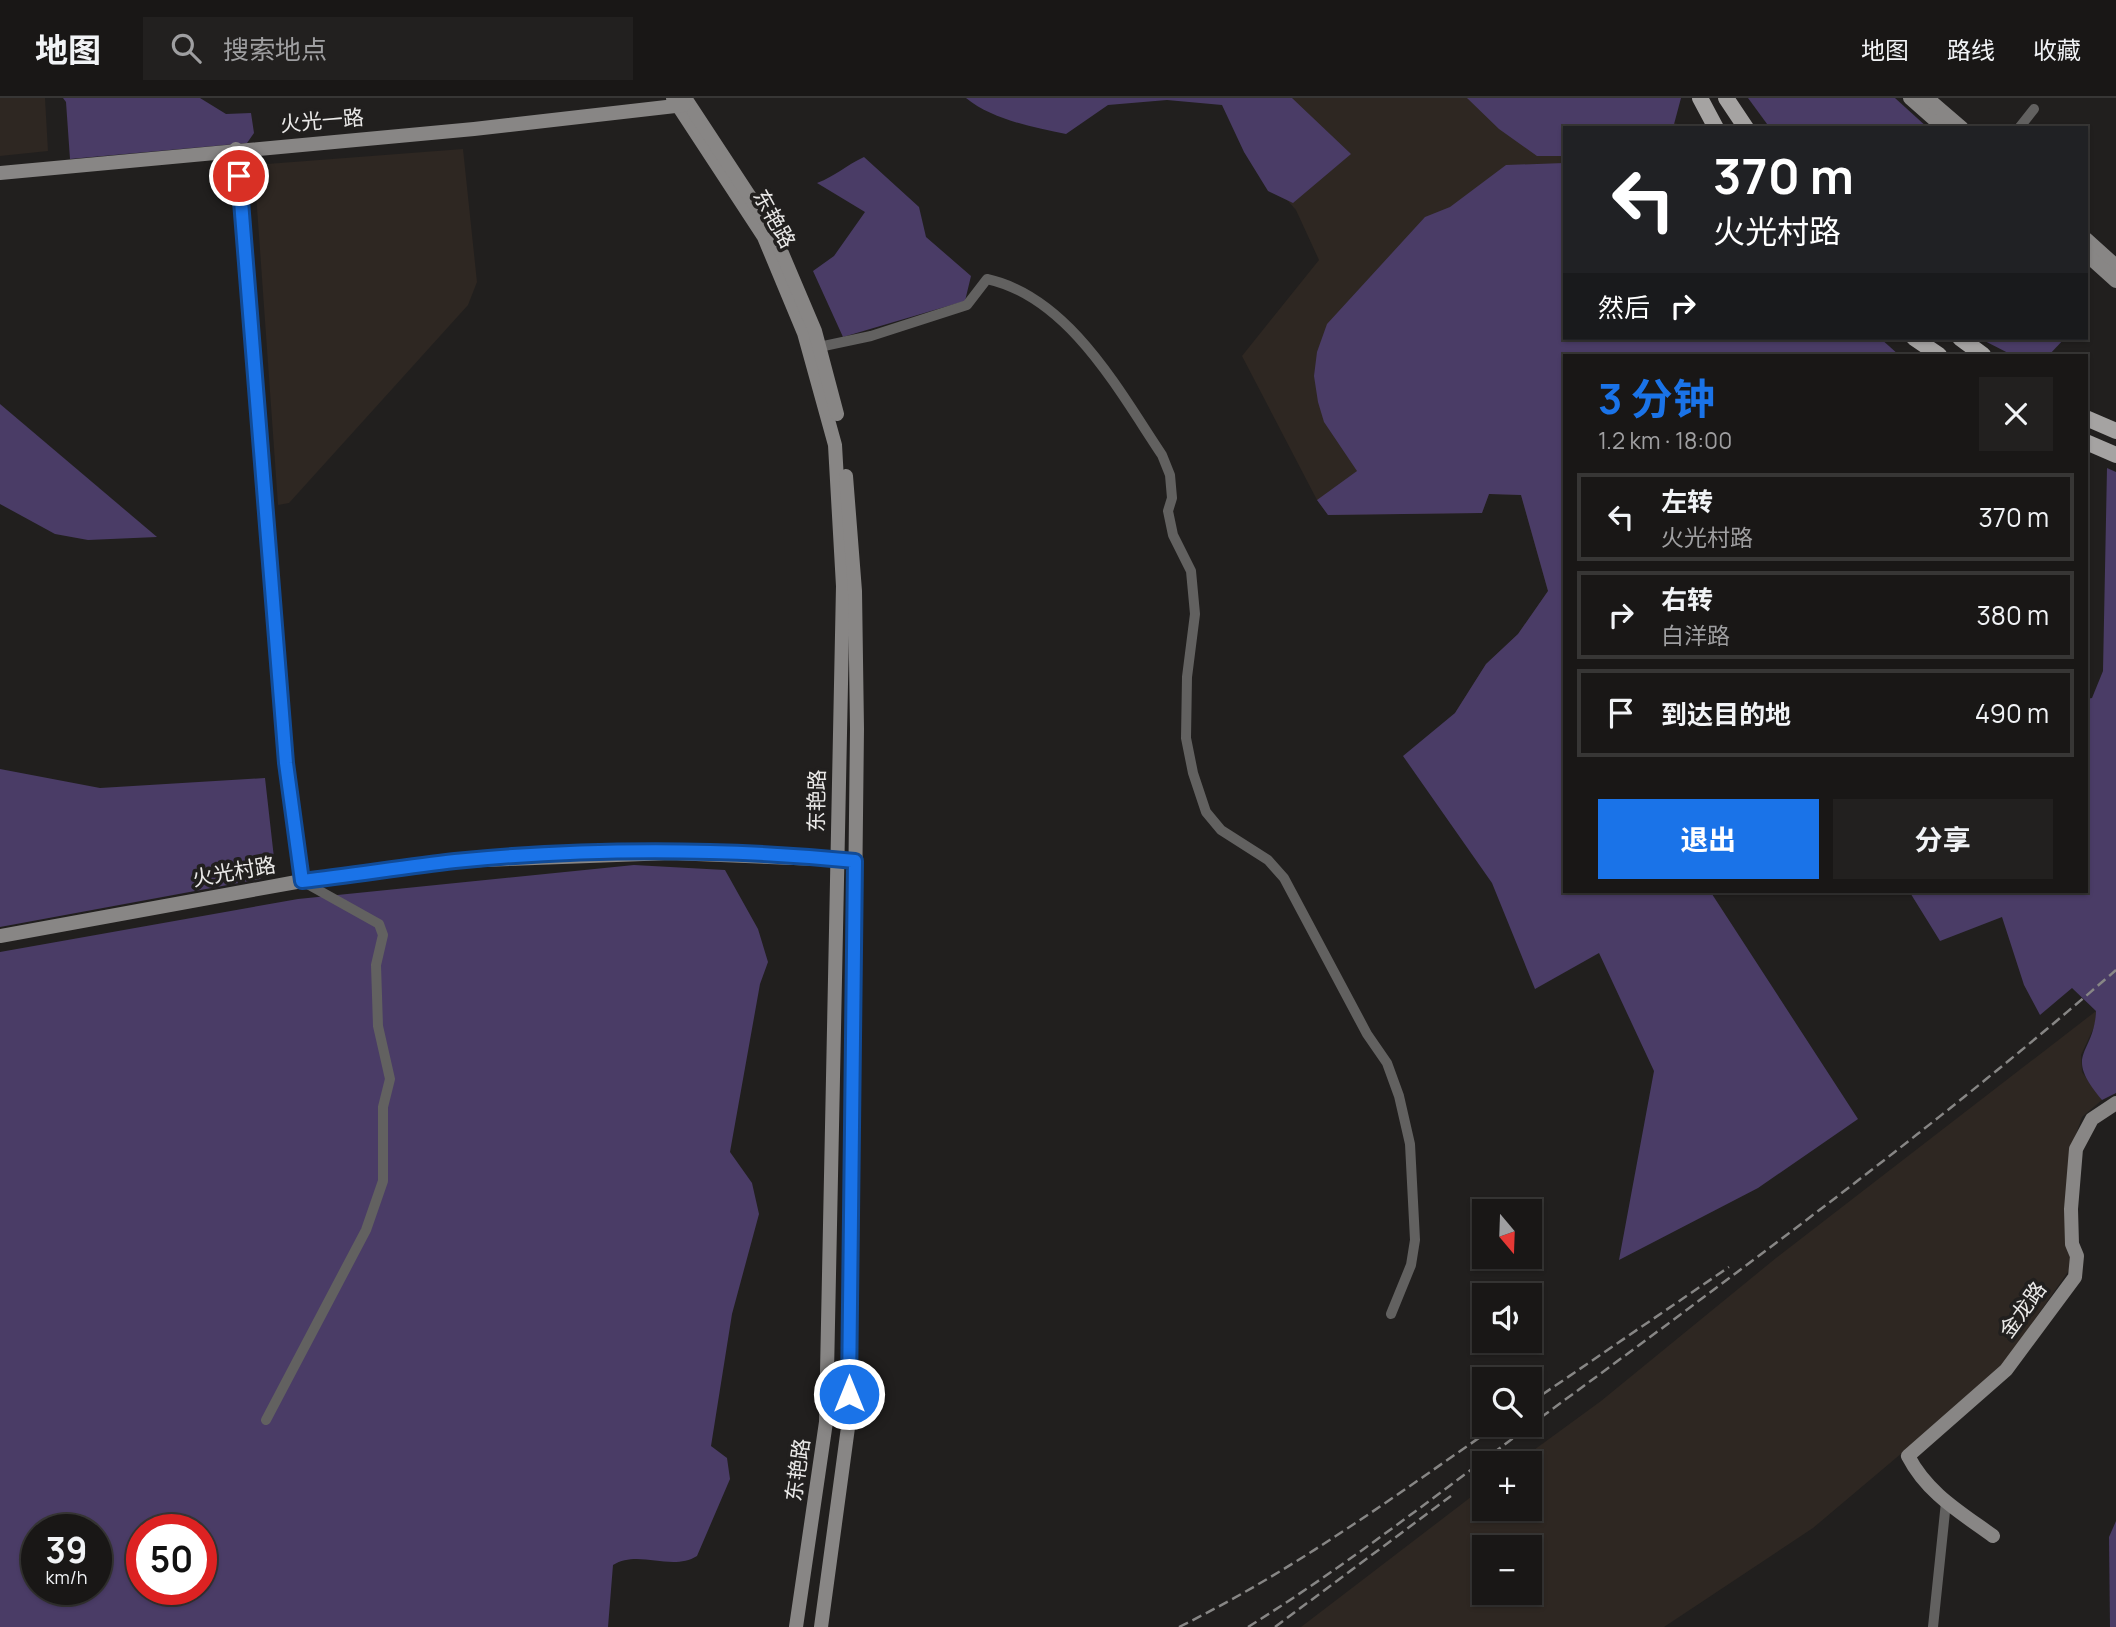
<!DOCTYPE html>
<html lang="zh">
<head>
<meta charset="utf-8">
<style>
  body { margin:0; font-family:Manrope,"Noto Sans SC",sans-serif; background:#22201f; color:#f1f3f6; height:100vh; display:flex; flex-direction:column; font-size:26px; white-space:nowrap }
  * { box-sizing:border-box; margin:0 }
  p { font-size:23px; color:#9f9fa1 }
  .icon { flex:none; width:38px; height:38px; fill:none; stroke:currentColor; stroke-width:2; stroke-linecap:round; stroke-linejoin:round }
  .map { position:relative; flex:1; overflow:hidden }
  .side { position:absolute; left:1563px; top:256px; width:525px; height:539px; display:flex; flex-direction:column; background:#191716; border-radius:0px; box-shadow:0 2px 5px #0004,0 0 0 2px #373635 }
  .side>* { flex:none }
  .top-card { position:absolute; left:1563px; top:28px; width:525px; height:214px; border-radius:0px; box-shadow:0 2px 5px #0004,0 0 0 2px #373635; background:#202124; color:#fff; overflow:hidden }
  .needle { width:46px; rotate:161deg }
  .fabs { position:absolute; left:1472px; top:1101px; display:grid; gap:14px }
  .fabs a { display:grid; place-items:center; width:70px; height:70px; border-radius:0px; background:#191716; box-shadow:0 2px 5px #0004,0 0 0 2px #373635; font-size:35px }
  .speed { position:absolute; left:21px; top:1416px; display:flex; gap:14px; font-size:35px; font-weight:700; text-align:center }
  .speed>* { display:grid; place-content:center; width:91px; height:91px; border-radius:50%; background:#191716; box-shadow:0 2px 5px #0004,0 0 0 2px #373635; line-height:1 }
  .speed small { font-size:18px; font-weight:400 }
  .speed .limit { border:10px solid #d22; background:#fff; color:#111 }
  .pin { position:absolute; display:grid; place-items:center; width:60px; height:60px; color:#fff; margin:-30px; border:4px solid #fff; border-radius:50%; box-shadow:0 2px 7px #0007 }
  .me { position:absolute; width:77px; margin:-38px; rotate:0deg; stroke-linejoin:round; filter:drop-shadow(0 0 5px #0008) }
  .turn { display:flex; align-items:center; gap:24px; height:147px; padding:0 35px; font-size:32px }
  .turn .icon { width:91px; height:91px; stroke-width:2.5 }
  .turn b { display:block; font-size:49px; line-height:60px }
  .then { display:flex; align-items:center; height:66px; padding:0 35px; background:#0003; gap:14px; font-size:26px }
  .round { display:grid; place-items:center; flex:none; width:74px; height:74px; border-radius:0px; background:#22201f }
  .summary { display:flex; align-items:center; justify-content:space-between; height:119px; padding:0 35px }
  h1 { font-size:42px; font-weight:700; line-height:52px; color:#1a73e8 }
  .primary-button { display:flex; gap:14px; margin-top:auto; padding:14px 35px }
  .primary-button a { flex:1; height:80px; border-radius:0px; background:#1a73e8; color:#fff; font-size:28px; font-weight:700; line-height:80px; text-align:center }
  .primary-button a+a { background:#22201f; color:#f1f3f6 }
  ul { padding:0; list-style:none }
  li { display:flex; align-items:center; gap:21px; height:88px; margin:0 14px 10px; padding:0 21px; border:4px solid #373635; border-radius:0px }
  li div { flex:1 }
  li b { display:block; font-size:26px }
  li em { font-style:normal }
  header { display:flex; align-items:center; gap:42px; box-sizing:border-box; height:98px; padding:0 35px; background:#191716; border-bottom:2px solid #373635 }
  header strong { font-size:33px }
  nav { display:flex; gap:38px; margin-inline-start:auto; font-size:24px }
  .search { width:490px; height:63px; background:#22201f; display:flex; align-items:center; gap:18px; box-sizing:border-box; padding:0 24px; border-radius:0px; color:#9f9fa1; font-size:26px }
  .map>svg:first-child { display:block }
  .built { fill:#2e2722; fill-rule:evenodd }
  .green { fill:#4a3c66; fill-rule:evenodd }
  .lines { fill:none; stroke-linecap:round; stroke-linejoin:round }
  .street { stroke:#626160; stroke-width:10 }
  .secondary { stroke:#888685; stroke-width:14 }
  .primary { stroke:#a5a3a2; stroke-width:16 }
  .rail { stroke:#878685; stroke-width:2.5; stroke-dasharray:10 5; stroke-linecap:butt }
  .route-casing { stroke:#114b97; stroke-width:18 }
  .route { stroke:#1a73e8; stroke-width:12 }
  .labels { text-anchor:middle; stroke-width:7; stroke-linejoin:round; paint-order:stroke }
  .street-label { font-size:21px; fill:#eae9e8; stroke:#211f1e }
</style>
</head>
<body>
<header>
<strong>地图</strong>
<div class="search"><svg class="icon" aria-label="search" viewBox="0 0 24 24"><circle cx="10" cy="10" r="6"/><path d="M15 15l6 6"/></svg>搜索地点</div>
<nav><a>地图</a><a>路线</a><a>收藏</a></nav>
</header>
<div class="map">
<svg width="2116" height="1529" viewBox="0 0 2116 1529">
  <rect width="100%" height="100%" fill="#211f1e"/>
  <!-- built -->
  <g class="built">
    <polygon points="0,0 45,0 48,53 0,58"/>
    <polygon points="1229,0 1608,0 1610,4 1690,30 1564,30 1564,703 1455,615 1486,566 1518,536 1548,493 1521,397 1489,396 1482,415 1328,417 1317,402 1242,258 1319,162 1296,112 1244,54 1243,22"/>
    <polygon points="463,51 477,184 468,207 289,405 278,407 254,67"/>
    <path d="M2096 913 2095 927 2081 957 2082 974 2102 1002 2082 1019 2069 1057 2067 1130 2072 1168 1998 1274 1813 1430 1664 1529H1301L1484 1389V1410H1530V1365H1516L1601 1303 1776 1160ZM1484 1449H1530V1494H1484Z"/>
  </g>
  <!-- green -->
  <g class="green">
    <polygon points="63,0 200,0 226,16 251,15 254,35 247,45 70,61 66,4"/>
    <path d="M966 0H1292L1351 56 1293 105 1268 93 1244 54 1222 7 1167 2 1108 7 1066 36C1033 29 993 22 966 0Z"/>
    <polygon points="1467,0 1681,0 1673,30 1564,30 1564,58 1537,58 1499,31"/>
    <polygon points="1748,0 1895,0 1928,30 1770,30"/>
    <path d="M864 59 919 109 926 139 971 178 965 203 843 239 813 173 834 158 865 114 817 85C836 78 846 67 864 59Z"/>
    <polygon points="1564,65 1564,240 1880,240 1899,257 1564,257 1564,793 1710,793 1858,1021 1758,1090 1619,1162 1654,973 1599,855 1535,891 1492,785 1403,658 1455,615 1486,566 1518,536 1548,493 1521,397 1489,396 1482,415 1328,417 1317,402 1357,373 1324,324 1318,304 1314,278 1317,254 1327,226 1425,119 1450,109 1506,67"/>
    <polygon points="1979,240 2065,240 2049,257 2012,257"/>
    <polygon points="0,306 157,439 88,442 55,436 0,406"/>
    <path d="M2107 370 2116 374V995L2102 1002C2062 954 2094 959 2096 913L2072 890 2040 917 2024 887 2002 819 1940 843 1909 793H2086V601L2092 600 2103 573Z"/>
    <polygon points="0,671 100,690 265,680 274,760 260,781 0,829"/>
    <path d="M634 767 725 772 758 831 768 864 760 886 730 1054 752 1085 759 1116 732 1216 711 1348 727 1360 730 1381 697 1458C671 1474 639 1451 613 1467L608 1529H0V854L298 801ZM37 1432H96V1491H37ZM142 1432H201V1491H142Z"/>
    <polygon points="2116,1423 2116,1529 2110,1529 2109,1439"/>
  </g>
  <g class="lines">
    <!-- street -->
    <g class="street">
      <polyline points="2019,30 2034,11"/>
      <path d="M819 249 871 238 967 207 987 181C1069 199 1119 293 1162 357L1170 377 1172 400 1168 413 1173 437 1191 473 1195 516 1187 579 1186 640 1193 675 1206 714 1221 732 1268 762 1284 780 1367 936 1387 965 1399 998 1410 1046 1415 1142 1411 1167 1391 1216"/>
      <polyline points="266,1322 366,1132 383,1083 383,1009 390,981 378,928 376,867 383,837 379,826 302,783"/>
      <polyline points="1933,1529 1946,1404"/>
    </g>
    <!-- secondary -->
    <g class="secondary">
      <polyline points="673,0 764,139 804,235 835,347 843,488 826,1324 796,1529"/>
      <polyline points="685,0 773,134 815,233 837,316"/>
      <polyline points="1910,0 1944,30"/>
      <polyline points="1927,0 1962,30"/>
      <polyline points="236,51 286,665 302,783"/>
      <polyline points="0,75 474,31 684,7"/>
      <polyline points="2086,141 2116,168"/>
      <polyline points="2086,156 2116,183"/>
      <polyline points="0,838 302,783 456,763 671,755 843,762"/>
      <path d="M1993 1438C1960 1414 1927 1395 1908 1358L2006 1272 2075 1179 2077 1158 2072 1146 2071 1111 2076 1051 2092 1021 2116 1005"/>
      <polyline points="821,1529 849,1322 857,631 855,493 846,378"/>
    </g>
    <!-- primary -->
    <g class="primary">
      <polyline points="1700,0 1716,30"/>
      <polyline points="1726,0 1746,30"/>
      <polyline points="1914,240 1939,257"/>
      <polyline points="1960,240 1983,257"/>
      <polyline points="2086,320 2116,333"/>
      <polyline points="2086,344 2116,357"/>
    </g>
    <!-- rail -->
    <g class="rail">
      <polyline points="1530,1305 1729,1169"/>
      <path d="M1179 1529C1293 1473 1395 1398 1499 1326"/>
      <path d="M1248 1529C1362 1458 1468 1372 1577 1293 1760 1158 1944 1022 2116 872"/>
      <polyline points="1275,1529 1451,1398"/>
    </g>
  </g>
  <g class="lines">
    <defs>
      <path id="route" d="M239 78 286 665 302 783C353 777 404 769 455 763 582 750 728 750 855 763L849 1296"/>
    </defs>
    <!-- route casing -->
    <use href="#route" class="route-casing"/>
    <!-- route -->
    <use href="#route" class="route"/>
  </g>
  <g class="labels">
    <!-- street labels -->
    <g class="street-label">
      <text transform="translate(322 23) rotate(-5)" y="7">火光一路</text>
      <text transform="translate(774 121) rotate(61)" y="7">东艳路</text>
      <text transform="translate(817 703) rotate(-89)" y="7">东艳路</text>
      <text transform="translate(234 774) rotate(-10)" y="7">火光村路</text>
      <text transform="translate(2023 1212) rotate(-54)" y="7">金龙路</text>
      <text transform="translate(798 1372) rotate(-82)" y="7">东艳路</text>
    </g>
  </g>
</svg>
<div class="fabs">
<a><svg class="needle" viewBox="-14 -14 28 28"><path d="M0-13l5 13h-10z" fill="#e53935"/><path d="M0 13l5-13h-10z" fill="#9f9fa1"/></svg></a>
<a><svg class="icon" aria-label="sound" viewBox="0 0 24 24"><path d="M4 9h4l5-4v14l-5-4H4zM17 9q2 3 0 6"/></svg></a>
<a><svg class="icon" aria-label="search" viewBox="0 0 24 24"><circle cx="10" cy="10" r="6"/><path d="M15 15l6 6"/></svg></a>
<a>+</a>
<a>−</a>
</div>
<div class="speed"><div>39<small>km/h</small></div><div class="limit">50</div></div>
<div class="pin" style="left:239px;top:78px;background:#d93025"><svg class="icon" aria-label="arrive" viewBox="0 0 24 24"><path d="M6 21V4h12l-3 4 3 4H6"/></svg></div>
<svg class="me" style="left:849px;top:1296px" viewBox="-20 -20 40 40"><circle r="17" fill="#1a73e8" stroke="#fff" stroke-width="3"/><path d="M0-11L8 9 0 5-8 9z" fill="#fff"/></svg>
<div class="top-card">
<div class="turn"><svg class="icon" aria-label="left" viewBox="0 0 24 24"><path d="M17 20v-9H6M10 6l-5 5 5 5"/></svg><div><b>370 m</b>火光村路</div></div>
<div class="then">然后<svg class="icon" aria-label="right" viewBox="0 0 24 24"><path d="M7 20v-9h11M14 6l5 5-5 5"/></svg></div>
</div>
<section class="side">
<div class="summary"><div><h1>3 分钟</h1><p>1.2 km · 18:00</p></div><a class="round"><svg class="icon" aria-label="close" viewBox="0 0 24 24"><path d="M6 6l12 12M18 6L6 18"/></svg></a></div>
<ul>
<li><svg class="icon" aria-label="left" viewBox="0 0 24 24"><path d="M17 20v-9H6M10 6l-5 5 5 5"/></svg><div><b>左转</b><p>火光村路</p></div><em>370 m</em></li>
<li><svg class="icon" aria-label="right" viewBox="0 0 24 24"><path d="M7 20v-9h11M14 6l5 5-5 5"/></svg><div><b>右转</b><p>白洋路</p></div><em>380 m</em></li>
<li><svg class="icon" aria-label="arrive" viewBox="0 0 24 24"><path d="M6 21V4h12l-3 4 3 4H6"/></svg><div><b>到达目的地</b></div><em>490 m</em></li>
</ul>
<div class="primary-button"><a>退出</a><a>分享</a></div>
</section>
</div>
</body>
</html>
